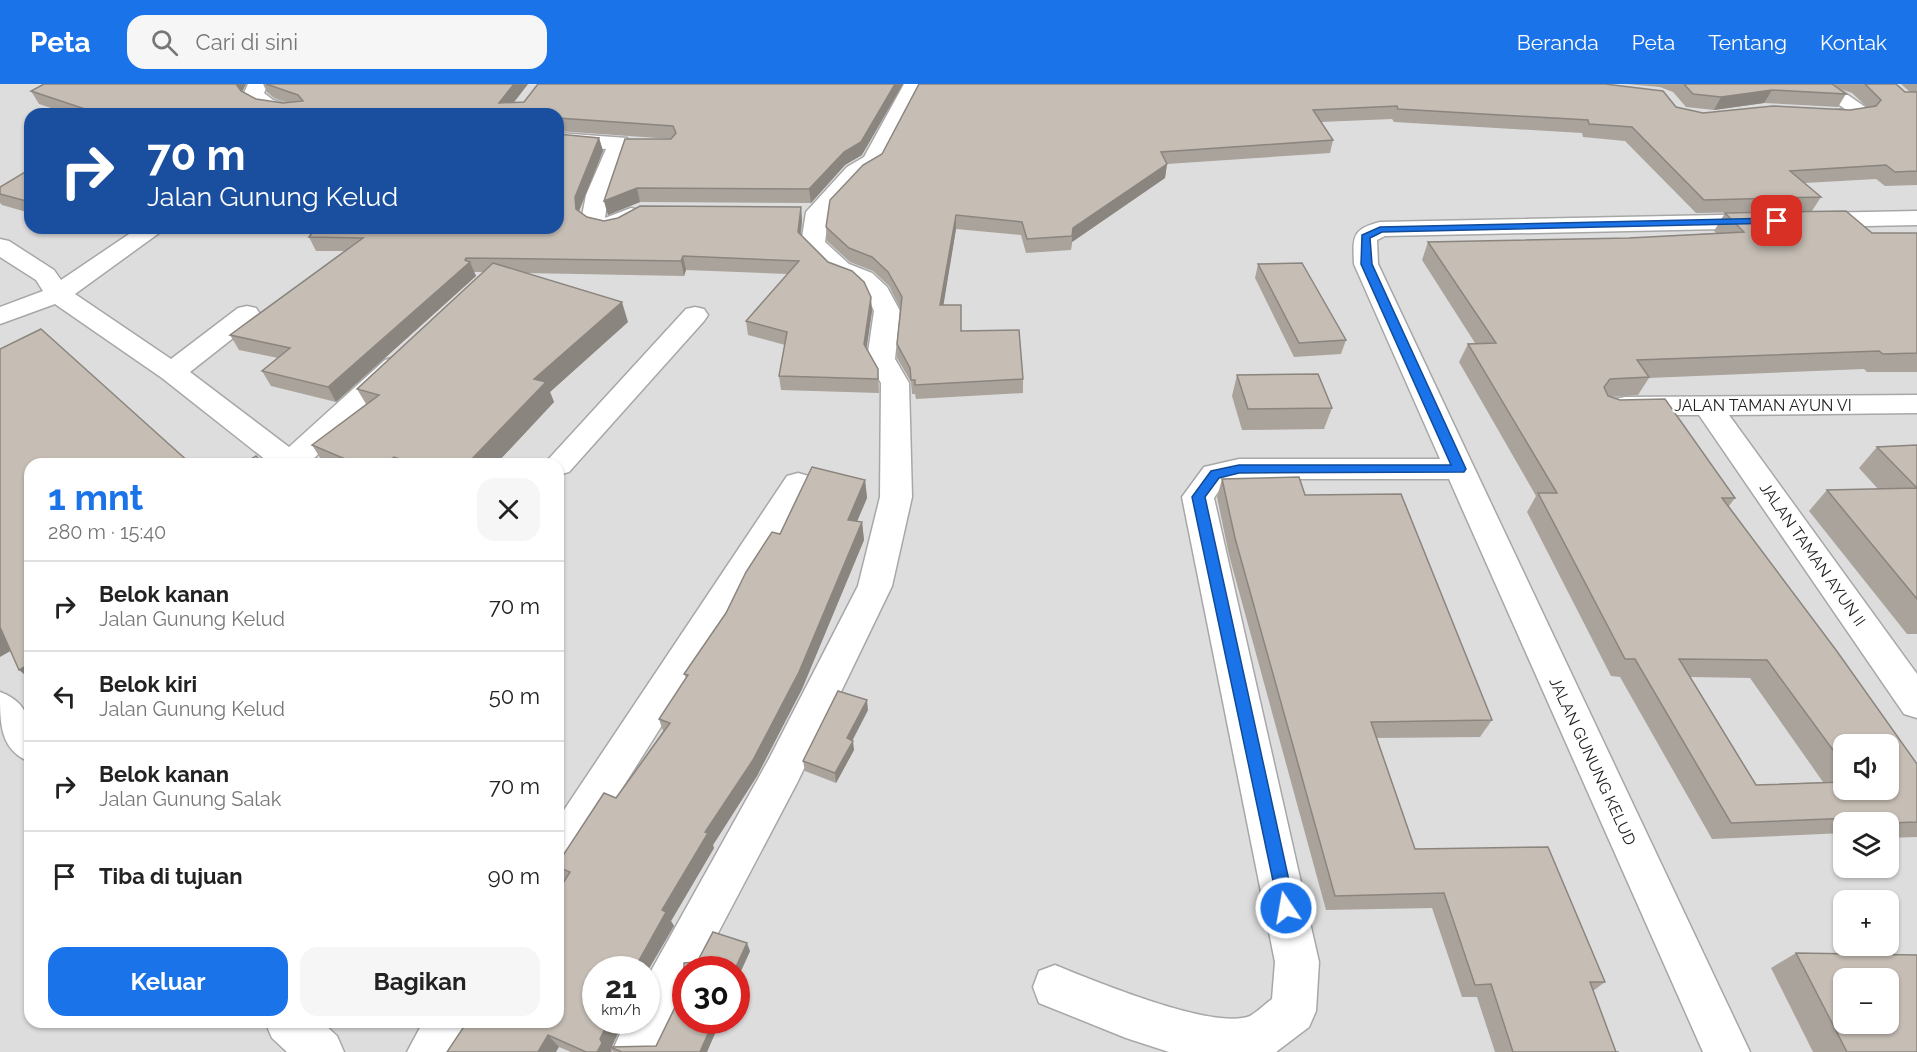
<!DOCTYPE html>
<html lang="id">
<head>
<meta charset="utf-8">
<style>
  body { margin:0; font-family:Raleway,sans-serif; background:#f6f6f6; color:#222; height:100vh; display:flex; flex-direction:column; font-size:22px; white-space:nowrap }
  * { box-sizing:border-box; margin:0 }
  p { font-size:20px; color:#767676 }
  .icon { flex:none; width:33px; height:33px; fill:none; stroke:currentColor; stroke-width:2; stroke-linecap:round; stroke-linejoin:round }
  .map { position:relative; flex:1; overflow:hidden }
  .side { position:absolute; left:24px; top:374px; width:540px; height:570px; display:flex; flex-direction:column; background:#fff; border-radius:18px; box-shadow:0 2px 4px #0004 }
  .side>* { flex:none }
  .top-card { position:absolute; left:24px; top:24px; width:540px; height:126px; border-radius:18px; box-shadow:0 2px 4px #0004; background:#1a4fa0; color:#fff; overflow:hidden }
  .buttons { position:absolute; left:1833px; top:650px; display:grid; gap:12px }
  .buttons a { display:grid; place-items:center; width:66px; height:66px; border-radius:12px; background:#fff; box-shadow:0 2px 4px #0004; font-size:30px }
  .speed { position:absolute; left:582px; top:872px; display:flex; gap:12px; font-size:30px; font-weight:700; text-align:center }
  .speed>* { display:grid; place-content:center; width:78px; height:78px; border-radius:50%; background:#fff; box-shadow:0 2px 4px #0004; line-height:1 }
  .speed small { font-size:15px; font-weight:400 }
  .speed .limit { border:9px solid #d22; background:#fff; color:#111 }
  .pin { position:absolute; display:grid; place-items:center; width:51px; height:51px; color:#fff; margin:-26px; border-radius:12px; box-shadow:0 3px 9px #0006 }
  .me { position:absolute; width:66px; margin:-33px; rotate:348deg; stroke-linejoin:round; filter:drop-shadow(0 0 4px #0008) }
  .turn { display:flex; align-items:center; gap:21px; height:126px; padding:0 24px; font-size:27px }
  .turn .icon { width:78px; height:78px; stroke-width:2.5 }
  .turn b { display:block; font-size:42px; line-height:51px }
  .round { display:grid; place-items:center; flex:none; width:63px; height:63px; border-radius:18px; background:#f6f6f6 }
  .headline { display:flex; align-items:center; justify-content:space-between; height:102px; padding:0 24px }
  h1 { font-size:36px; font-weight:700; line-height:45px; color:#1a73e8 }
  .action { display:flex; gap:12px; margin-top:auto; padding:12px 24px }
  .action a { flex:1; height:69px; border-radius:18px; background:#1a73e8; color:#fff; font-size:24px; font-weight:700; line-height:69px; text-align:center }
  .action a+a { background:#f6f6f6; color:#222 }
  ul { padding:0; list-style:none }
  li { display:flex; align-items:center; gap:18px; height:90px; padding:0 24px; border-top:2px solid #e0e0e0 }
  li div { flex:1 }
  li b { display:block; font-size:22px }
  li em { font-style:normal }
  header { display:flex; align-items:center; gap:36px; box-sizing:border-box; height:84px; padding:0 30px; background:#1a73e8; color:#fff }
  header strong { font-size:28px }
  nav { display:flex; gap:33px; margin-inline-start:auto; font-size:21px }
  .search { width:420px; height:54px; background:#f6f6f6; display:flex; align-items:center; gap:15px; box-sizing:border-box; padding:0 21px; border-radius:18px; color:#767676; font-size:22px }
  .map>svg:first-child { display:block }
  .residential { fill:#dedddd; fill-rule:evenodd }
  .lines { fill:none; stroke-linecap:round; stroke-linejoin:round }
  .street-casing { stroke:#a7a7a7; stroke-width:3 }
  .street { fill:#fff; fill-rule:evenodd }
  .wall { fill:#aaa39c; fill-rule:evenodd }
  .shaded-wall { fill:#8b857f }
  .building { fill:#c6beb5; stroke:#8b857f; stroke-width:1.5; fill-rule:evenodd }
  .route { fill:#1a73e8; stroke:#114b97; stroke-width:1.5 }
  .labels { text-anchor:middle; stroke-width:4.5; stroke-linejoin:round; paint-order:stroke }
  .street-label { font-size:16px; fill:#202020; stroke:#fff }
</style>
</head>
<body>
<header>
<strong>Peta</strong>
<div class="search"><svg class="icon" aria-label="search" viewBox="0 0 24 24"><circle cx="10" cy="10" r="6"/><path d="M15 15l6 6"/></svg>Cari di sini</div>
<nav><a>Beranda</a><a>Peta</a><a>Tentang</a><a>Kontak</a></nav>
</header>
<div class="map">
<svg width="1917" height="968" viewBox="0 0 1917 968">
  <rect width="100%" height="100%" fill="#f1eee6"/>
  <!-- residential -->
  <path class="residential" d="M0 0H1917V968H0ZM30 30H558V144H30ZM30 380H558V938H30ZM1844 660H1888V705H1844ZM1844 738H1888V783H1844ZM1844 816H1888V861H1844ZM596 885H646V936H596ZM686 885H736V936H686ZM1844 894H1888V939H1844Z"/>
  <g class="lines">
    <defs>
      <g id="street">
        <path d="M248 0H268L264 9 273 16 304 26 307 30C285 30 257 32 243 11Z"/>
        <polygon points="904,0 924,0 881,82 863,93 829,129 825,158 849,180 872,189 887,203 900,227 895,275 909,299 912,413 892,502 797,699 699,885 686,885 686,912 659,968 612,968 626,936 646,936 646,896 769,675 858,502 880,413 881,299 867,275 874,227 867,211 854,199 831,190 801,160 806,128 847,83 864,73"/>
        <path d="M1810 0H1832L1871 27C1861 41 1829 41 1814 37L1811 33 1814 29 1845 25Z"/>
        <path d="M558 49 627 54 630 59 608 111 605 134 631 124 639 126 643 131C630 150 604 152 585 142L581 137 586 111 606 65 558 61Z"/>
        <path d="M1917 127V141L1385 152 1377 156 1378 180 1750 968H1703L1449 395H1239L1225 398 1214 414 1319 878 1316 927 1309 943 1276 968H1169L1126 954 1039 919 1033 903 1039 887 1055 881C1092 896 1214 947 1250 932 1257 928 1265 920 1272 915L1275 878 1182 413 1204 383 1239 375H1440L1354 180C1353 154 1351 145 1380 138Z"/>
        <polygon points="138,144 166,144 75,210 171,275 238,224 247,222 256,224 260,230 256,236 190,288 289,363 385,276 395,273 405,276 409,282 308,380 271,380 162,294 55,220 0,240 0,223 43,207 36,196 0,173 0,155 9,157 54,186 61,196"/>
        <polygon points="695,223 704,225 708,231 704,237 569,388 558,391 558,380 544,380 686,225"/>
        <polygon points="1917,311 1917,329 1729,331 1917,590 1917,634 1904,630 1699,331 1625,331 1615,329 1611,322 1615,315 1625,313"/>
        <polygon points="798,389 809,392 813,400 809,408 572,784 558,789 558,735 787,392"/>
        <path d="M0 608C35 621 30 647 30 678 0 666 0 640 0 608Z"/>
        <polygon points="265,938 322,938 337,952 344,968 287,968 272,954"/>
        <polygon points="423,938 473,938 457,968 407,968"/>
      </g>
    </defs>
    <!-- street casing -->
    <use href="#street" class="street-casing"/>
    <!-- street -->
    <use href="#street" class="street"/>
  </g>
  <!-- wall -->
  <g class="wall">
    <polygon points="44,0 246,0 242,7 256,15 283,19 288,19 274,14 267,8 263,0 528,0 514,18 524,18 862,71 845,81 811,119 640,118 608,131 604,117 671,55 558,47 558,30 69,30 39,20 31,7"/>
    <polygon points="919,0 1676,23 1703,29 1850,26 1867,23 1852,9 1838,4 1846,10 1838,23 1764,19 1714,26 1686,23 1673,8 1660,3 1626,0 1896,0 1905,8 1910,8 1901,0 1917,0 1917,101 1885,102 1876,95 1805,99 1821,113 1812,127 1696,129 1625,57 1583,53 1582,49 1394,38 1392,35 1321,38 1333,56 1330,69 1167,80 1165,94 1072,158 1071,166 1026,169 1021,151 956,145 943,221 961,247 1023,295 1023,309 916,315 915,310 912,310 911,298 897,274 897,260 900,224 889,202 873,187 850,178 827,157 826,143 882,70"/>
    <polygon points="599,54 603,67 579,127 587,133 604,137 801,123 802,137 801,151 872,227 866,265 878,285 879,309 781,306 779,292 785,261 748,251 746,237 787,190 686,186 684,192 524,189 628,238 550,308 554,318 496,380 324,380 312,361 366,320 357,305 484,188 474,188 476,192 336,318 271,302 262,287 278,274 239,266 230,251 344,167 316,167 309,153"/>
    <polygon points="30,85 30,129 2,121 0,119 0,103"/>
    <path d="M1725 129 1872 149H1917V288H1867L1864 285 1649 294 1638 311 1611 313 1735 414 1729 422 1917 680V753L1888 754V738H1844V749L1712 755 1620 593 1611 592 1527 428 1536 412 1459 278 1468 260 1475 259 1422 176 1428 158 1629 154 1716 149 1714 147ZM1690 593 1750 594 1823 698 1756 701ZM1844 660 1888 705H1844Z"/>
    <polygon points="1258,180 1346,256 1341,270 1294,273 1255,194"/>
    <polygon points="1237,291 1332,324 1324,345 1242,346 1232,312"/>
    <polygon points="1917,361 1917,550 1907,550 1809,427 1827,406 1878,405 1859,384 1877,363"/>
    <polygon points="1222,395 1305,411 1492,636 1480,653 1377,654 1415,765 1605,898 1593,907 1616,968 1619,968 1495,968 1477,913 1462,913 1432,824 1326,826 1229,471 1217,413"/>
    <polygon points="865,396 867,414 857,437 862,438 864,456 802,605 757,692 713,761 714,764 671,837 674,842 596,936 624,936 612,963 656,962 697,878 750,867 736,898 736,885 707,968 613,968 611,965 611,968 571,968 559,963 447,968 558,938 565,796 558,794 558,773 564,770 616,714 663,647 659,635 686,594 684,590 780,450"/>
    <polygon points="868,626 852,657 854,666 836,699 805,687 803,677"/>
    <polygon points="1796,869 1917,968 1813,968 1771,884"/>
  </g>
  <!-- shaded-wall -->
  <g class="shaded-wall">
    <polygon points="236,0 246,0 241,10"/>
    <polygon points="514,0 528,0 505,30 499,19"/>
    <polygon points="895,0 903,0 862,71 845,81 811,119 809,105"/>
    <polygon points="1772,6 1764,19 1714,26 1721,13"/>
    <polygon points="599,54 603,67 579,127 576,125 575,113"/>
    <polygon points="1167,80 1165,94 1072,158 1071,166 1073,144"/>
    <polygon points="637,104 640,118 608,131 604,117"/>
    <polygon points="801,123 802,137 799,162 798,148"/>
    <polygon points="956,131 956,145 941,236 940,221"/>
    <polygon points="683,172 686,186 684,192 681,177"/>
    <polygon points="466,174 468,179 470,178 476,192 336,318 328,303 465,176"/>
    <polygon points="871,213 872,227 865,275 864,260"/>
    <polygon points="622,218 628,238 550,308 554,318 496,380 467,380 534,295"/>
    <polygon points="394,373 397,380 385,380"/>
    <polygon points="865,396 867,414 850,454 848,436"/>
    <polygon points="862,438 864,456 802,605 757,692 713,761 714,764 671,837 674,842 646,890 646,885 636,885 636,882 662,826 705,748"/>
    <polygon points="0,542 21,561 0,573"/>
    <polygon points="30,580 30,595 19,586"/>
    <polygon points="867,616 868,626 850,661 853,657 854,666 836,699 835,689 847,654"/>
    <polygon points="747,859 750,867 736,898 736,885 735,885"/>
    <polygon points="609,936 624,936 611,964 610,963 611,965 611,968 597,968 600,955"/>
    <polygon points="714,936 721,936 707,968 700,968"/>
    <polygon points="548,951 559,963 556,968 538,968"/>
  </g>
  <!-- building -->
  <g class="building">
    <polygon points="44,0 236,0 241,7 256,15 283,19 303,17 298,11 266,0 514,0 499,19 524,18 538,0 895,0 861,58 844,68 809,105 637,104 604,117 625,55 671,55 676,49 673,42 558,34 558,30 100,30 31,7"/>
    <polygon points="919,0 1605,0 1663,7 1676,23 1703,29 1773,22 1850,26 1876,22 1881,16 1865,0 1896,0 1905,8 1917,8 1917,87 1895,88 1886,81 1790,87 1821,113 1704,116 1632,43 1589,40 1588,36 1398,25 1397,22 1313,26 1333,56 1161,68 1167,80 1073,144 1072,152 1027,155 1022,138 956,131 940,221 961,221 961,247 1019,246 1023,295 915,301 915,296 911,296 910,284 897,260 902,213 888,188 872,173 849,164 826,143 830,116 863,81 882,70"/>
    <polygon points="1684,0 1832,0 1846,10 1772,6 1721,13 1693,10"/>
    <polygon points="558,50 599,54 575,113 576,125 587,133 604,137 618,134 640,122 801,123 798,148 828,178 852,187 864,198 871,213 864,260 878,285 878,295 779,292 787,248 746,237 799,177 683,172 681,177 466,174 465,176 470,178 328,303 262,287 290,264 230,251 363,154 309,153 316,144 558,144"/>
    <polygon points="30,85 30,118 0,110 0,103"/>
    <path d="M1846 127 1872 149H1917V269L1883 270 1879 267 1637 276 1649 293 1610 295 1604 303 1608 312 1620 316 1665 315 1735 414H1722L1836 566 1917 680V738L1888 739V738H1882L1878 733 1731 739 1635 575H1625L1538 409H1557L1468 260 1496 259 1428 158 1629 154 1744 148 1725 129ZM1679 575 1767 576 1844 681V660H1888V705H1844V698L1756 701Z"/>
    <polygon points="493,179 622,218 534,295 546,298 467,380 416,380 394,373 385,380 357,380 312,361 379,311 357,305"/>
    <polygon points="1302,179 1346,256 1299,259 1258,180"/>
    <polygon points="41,245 191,380 30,380 30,580 19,586 0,543 0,265"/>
    <polygon points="1318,290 1332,324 1248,325 1237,291"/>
    <polygon points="1917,361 1917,515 1827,406 1917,404 1877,363"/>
    <polygon points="256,372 264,380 242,380"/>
    <polygon points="812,383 865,396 848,436 862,438 799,588 753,676 705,748 708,749 662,826 666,828 636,882 636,885 596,885 596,936 609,936 600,955 602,959 597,968 586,968 548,951 538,968 447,968 467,938 558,938 558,807 570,788 558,783 558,773 564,770 604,709 616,714 670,639 659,635 688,591 684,590 726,529 746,488 772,448 780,450"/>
    <polygon points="1299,393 1305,411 1401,410 1492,636 1371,638 1415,765 1548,763 1605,898 1590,898 1616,968 1619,968 1513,968 1491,900 1475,901 1444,809 1335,812 1235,454 1222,395"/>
    <polygon points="838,607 867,616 847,654 853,657 835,689 803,677"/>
    <polygon points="713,848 747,859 735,885 686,885 686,936 714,936 700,968 622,968 610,963 656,962 684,905 684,879 697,878"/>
    <path d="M1796 869 1917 871V968H1847ZM1844 894H1888V939H1844Z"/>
  </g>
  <!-- route -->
  <polygon class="route" points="1777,134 1782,137 1780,139 1382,148 1370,154 1372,180 1466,385 1464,388 1239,389 1219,394 1205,413 1295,824 1292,830 1286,833 1280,830 1192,413 1211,387 1239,381 1451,381 1361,180 1362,151 1380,143"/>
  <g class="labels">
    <!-- street labels -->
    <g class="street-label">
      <text x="1763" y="327">JALAN TAMAN AYUN VI</text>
      <text transform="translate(1813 470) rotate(55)" y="6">JALAN TAMAN AYUN II</text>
      <text transform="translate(1593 677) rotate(65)" y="6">JALAN GUNUNG KELUD</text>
    </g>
  </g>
</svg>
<div class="buttons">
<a><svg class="icon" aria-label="sound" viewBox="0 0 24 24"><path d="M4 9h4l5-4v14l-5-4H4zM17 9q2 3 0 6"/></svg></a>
<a><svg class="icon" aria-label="layers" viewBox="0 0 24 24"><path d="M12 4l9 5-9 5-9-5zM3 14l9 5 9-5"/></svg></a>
<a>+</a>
<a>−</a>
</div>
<div class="speed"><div>21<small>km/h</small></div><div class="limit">30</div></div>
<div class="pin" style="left:1777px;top:137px;background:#d93025"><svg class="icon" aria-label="arrive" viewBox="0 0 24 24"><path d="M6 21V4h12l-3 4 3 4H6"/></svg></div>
<svg class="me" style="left:1286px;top:824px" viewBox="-20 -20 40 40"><circle r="17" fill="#1a73e8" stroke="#fff" stroke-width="3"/><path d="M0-11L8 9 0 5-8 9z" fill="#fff"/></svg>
<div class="top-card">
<div class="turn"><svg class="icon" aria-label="right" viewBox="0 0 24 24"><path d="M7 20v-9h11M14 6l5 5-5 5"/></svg><div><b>70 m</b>Jalan Gunung Kelud</div></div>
</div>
<section class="side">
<div class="headline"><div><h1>1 mnt</h1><p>280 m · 15:40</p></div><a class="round"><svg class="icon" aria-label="close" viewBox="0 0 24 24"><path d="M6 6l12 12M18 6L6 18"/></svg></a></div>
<ul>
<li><svg class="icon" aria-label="right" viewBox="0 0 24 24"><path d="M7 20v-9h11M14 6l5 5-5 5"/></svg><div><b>Belok kanan</b><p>Jalan Gunung Kelud</p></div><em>70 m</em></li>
<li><svg class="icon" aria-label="left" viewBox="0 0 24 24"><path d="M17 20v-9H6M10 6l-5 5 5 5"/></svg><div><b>Belok kiri</b><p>Jalan Gunung Kelud</p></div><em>50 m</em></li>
<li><svg class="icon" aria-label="right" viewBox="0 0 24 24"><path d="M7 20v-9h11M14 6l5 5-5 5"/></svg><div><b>Belok kanan</b><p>Jalan Gunung Salak</p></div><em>70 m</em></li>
<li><svg class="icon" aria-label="arrive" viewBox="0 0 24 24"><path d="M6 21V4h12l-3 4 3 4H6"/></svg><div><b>Tiba di tujuan</b></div><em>90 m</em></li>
</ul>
<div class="action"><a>Keluar</a><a>Bagikan</a></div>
</section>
</div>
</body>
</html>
